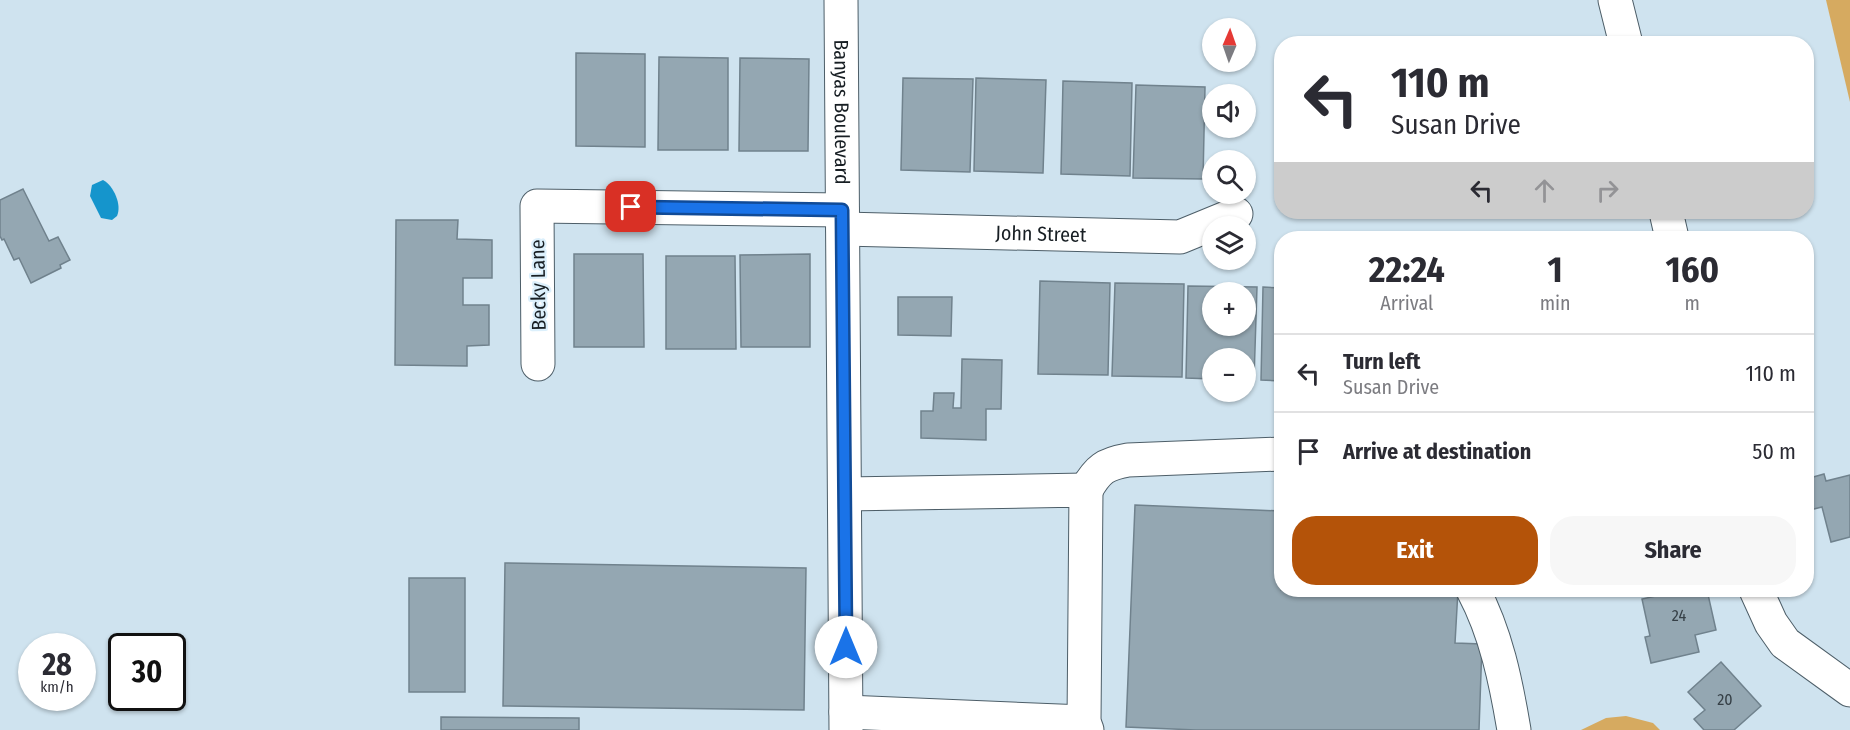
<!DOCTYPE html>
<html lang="en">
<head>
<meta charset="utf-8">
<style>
  body { margin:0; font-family:"Fira Sans Condensed",sans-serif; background:#f7f7f7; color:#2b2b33; height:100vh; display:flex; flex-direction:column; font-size:22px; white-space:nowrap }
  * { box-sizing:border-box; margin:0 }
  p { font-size:20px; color:#7c7c81 }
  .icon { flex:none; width:33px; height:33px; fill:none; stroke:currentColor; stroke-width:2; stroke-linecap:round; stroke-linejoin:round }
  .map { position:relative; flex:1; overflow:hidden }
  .sheet { position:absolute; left:1274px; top:231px; width:540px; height:366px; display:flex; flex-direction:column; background:#fff; border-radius:24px; box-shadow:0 2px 4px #0004 }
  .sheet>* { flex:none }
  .banner { position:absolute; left:1274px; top:36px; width:540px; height:183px; border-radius:24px; box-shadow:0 2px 4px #0004; background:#fff; color:#2b2b33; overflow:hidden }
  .needle { width:39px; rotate:2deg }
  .fabs { position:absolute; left:1202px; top:18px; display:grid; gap:12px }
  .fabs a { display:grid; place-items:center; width:54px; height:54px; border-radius:50%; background:#fff; box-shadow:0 2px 4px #0004; font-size:30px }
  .speed { position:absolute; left:18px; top:633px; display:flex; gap:12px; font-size:30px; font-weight:700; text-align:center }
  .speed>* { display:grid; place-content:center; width:78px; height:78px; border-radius:50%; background:#fff; box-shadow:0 2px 4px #0004; line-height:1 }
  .speed small { font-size:15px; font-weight:400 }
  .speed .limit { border:3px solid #111; border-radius:9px; background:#fff; color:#111 }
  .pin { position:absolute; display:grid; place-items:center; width:51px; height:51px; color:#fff; margin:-26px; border-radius:12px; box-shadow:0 3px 9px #0006 }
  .me { position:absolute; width:66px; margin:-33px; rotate:0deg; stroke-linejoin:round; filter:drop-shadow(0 0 4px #0008) }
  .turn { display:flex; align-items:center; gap:21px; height:126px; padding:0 18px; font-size:27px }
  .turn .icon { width:78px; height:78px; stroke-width:2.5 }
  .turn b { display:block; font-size:42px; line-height:51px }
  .lanes { display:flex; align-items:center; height:57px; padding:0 18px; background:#0003; justify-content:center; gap:30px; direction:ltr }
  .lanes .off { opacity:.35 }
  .eta { display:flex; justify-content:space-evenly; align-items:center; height:102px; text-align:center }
  .eta b { font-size:36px; font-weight:700; line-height:42px }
  .cta { display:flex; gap:12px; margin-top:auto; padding:12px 18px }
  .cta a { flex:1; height:69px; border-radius:24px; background:#b45309; color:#fff; font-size:24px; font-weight:700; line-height:69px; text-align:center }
  .cta a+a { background:#f7f7f7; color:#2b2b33 }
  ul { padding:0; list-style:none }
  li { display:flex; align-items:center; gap:18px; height:78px; padding:0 18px; border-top:2px solid #e1e1e2 }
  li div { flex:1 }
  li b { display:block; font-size:22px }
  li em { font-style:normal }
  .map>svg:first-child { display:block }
  .green { fill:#d6aa60 }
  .water { fill:#1595cc }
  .building { fill:#94a7b2; stroke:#70828d; stroke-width:1.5; fill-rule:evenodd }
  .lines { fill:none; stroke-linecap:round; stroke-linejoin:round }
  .minor-casing { stroke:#4d5e68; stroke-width:35 }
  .minor { stroke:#fff; stroke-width:33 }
  .route-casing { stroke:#114b97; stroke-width:15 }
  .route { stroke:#1a73e8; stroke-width:10 }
  .labels { text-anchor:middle; stroke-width:4.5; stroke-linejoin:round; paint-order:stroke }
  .number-label { font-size:16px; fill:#364047 }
  .street-label { font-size:20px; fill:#171e23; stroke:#dcf0fc }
</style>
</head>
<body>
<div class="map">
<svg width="1850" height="730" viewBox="0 0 1850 730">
  <rect width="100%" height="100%" fill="#cfe3ef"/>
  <!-- green -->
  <g class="green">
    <polygon points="1826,0 1850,0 1850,102"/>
    <polygon points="1626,716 1653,723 1660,730 1581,730 1606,718"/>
  </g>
  <!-- water -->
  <path class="water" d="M103 180C114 186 122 205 117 216L112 220 101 218 90 196 92 185Z"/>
  <!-- building -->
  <g class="building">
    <polygon points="576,53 645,54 645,147 576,146"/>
    <polygon points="659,57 728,58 728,150 658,150"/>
    <polygon points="740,58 809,59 808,151 739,151"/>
    <polygon points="903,78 973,79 970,172 901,170"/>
    <polygon points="976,78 1046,80 1043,173 974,171"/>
    <polygon points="1063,81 1132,83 1130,176 1061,174"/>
    <polygon points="1136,85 1205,87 1203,179 1133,178"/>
    <polygon points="23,189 49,241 58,237 70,260 60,265 61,268 31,283 19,258 14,260 4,239 2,240 0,236 0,200"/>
    <polygon points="396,220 458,220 457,239 492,240 492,278 463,278 463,305 489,305 489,345 467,346 467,366 395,365"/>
    <polygon points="574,254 643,254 644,347 574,347"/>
    <polygon points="810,254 810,347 741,347 740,255"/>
    <polygon points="666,256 735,256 736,349 666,349"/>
    <polygon points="1040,281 1110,283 1108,375 1038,374"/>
    <polygon points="1115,283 1184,284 1182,377 1112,376"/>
    <path d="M1188 286 1257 287 1254 380H1245V358H1212V379L1186 378ZM1212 292H1245V326H1212Z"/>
    <polygon points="1263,287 1281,288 1281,381 1261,380"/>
    <polygon points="898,297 952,297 951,336 898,335"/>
    <polygon points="962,359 1002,360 1001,409 986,409 986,440 921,438 921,411 933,411 934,393 954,393 953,408 961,408"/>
    <polygon points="1824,474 1826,481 1850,475 1850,537 1831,542 1822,507 1806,511 1806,479"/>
    <polygon points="1135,505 1281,511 1281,590 1458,590 1455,643 1482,644 1479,730 1196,730 1126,727"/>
    <polygon points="505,563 806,568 804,710 503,706"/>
    <rect x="409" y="578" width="56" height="114"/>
    <polygon points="1683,590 1707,590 1716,630 1695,635 1699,652 1651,663 1645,637 1650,636 1642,599"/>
    <polygon points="1721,662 1761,706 1734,730 1704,730 1694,719 1705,710 1688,692"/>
    <polygon points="441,717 579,718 579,730 441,730"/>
  </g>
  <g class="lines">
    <defs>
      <g id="minor">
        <path id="s1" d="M841 0 846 730"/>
        <polyline points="1615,0 1626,44"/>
        <polyline points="1666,212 1672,238"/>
        <path id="s2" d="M843 229 1180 237 1236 214"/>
        <polyline points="538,364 537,206 842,210"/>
        <path d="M1086 490C1098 469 1105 464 1128 460L1281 454"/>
        <polyline points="845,494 1086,490 1084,722 1087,730"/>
        <path d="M1473 590C1496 633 1506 682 1514 730"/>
        <polyline points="1756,590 1771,623 1785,643 1850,690"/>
        <polyline points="846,712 1084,722"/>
      </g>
    </defs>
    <!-- minor casing -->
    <use href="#minor" class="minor-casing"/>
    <!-- minor -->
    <use href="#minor" class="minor"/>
  </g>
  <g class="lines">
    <defs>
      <polyline id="route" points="631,207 842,210 846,647"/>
    </defs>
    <!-- route casing -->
    <use href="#route" class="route-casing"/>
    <!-- route -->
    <use href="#route" class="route"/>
  </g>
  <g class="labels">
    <!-- number labels -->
    <g class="number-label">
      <text x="1679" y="621">24</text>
      <text x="1725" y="705">20</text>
    </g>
    <!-- street labels -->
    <g class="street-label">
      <text dy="7" stroke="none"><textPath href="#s1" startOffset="112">Banyas Boulevard</textPath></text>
      <text dy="7" stroke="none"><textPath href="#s2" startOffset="198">John Street</textPath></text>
      <text transform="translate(538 285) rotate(-91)" y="7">Becky Lane</text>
    </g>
  </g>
</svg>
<div class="fabs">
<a><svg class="needle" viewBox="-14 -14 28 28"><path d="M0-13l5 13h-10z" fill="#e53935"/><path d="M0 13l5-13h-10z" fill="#7c7c81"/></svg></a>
<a><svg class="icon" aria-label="sound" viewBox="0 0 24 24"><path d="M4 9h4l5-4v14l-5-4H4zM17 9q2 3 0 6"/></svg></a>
<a><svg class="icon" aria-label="search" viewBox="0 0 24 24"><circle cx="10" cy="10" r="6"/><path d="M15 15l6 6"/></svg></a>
<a><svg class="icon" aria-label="layers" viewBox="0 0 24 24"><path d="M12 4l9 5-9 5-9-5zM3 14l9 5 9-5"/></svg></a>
<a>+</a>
<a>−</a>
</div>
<div class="speed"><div>28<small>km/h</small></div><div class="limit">30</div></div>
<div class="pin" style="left:631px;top:207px;background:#d93025"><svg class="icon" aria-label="arrive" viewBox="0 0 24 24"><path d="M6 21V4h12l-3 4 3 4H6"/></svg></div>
<svg class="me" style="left:846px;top:647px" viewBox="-20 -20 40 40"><circle r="19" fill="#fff"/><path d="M0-13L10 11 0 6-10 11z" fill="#1a73e8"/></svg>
<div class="banner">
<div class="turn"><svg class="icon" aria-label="left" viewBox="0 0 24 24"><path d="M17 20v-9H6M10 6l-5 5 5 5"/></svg><div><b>110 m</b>Susan Drive</div></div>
<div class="lanes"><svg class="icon" aria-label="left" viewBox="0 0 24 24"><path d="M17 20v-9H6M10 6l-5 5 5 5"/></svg><svg class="icon off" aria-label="ahead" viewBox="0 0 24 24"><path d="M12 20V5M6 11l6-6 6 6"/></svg><svg class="icon off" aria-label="right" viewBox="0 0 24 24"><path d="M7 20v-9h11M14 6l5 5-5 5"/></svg></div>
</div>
<section class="sheet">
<div class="eta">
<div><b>22:24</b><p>Arrival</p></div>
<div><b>1</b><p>min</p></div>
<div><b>160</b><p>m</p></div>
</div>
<ul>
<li><svg class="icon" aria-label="left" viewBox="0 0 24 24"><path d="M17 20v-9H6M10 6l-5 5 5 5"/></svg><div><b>Turn left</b><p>Susan Drive</p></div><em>110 m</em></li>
<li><svg class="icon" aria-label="arrive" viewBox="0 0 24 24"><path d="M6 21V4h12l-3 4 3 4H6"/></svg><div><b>Arrive at destination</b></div><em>50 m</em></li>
</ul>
<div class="cta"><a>Exit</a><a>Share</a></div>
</section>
</div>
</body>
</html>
